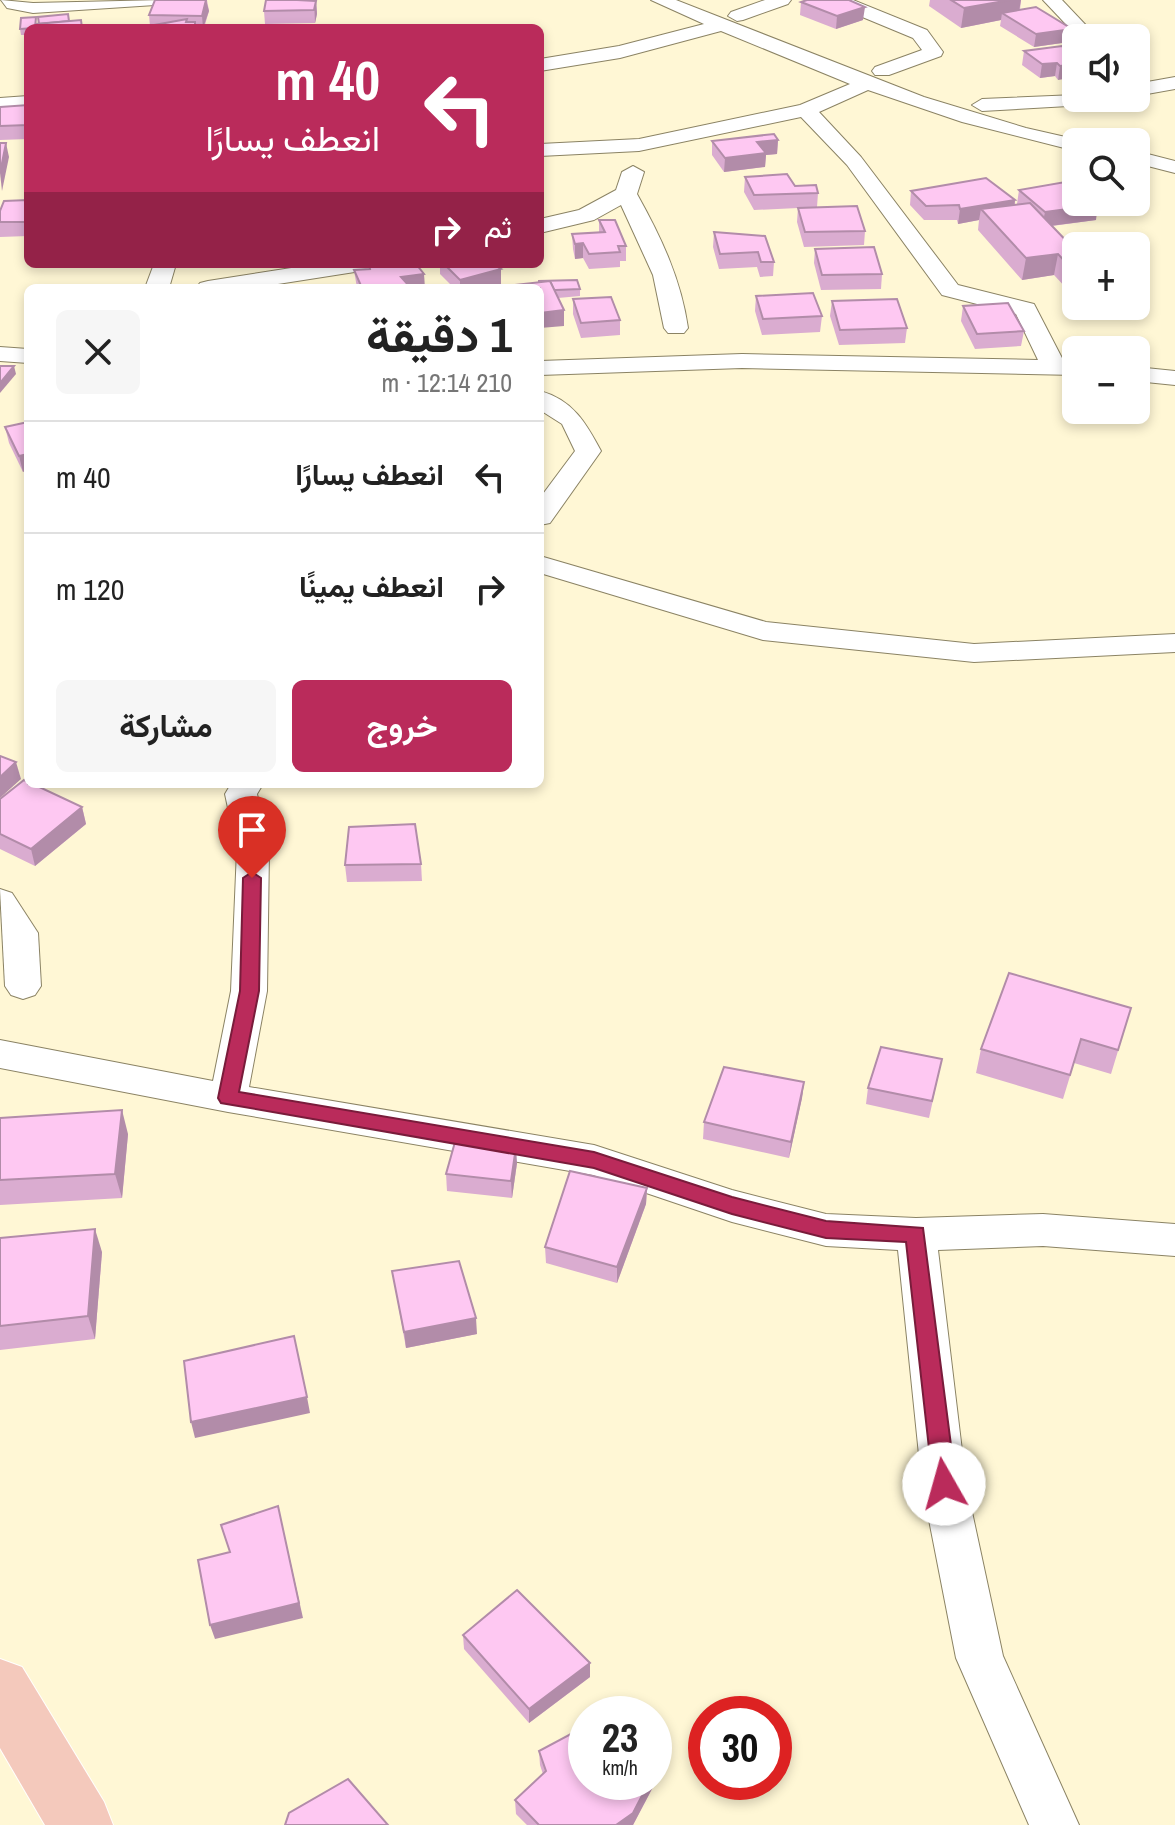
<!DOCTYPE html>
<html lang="ar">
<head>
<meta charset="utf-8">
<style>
  body { margin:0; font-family:"Archivo Narrow",Vazirmatn,sans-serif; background:#f6f6f6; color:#222; direction:rtl; height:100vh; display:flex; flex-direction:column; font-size:30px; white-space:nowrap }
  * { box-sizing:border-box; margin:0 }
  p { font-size:26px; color:#767676 }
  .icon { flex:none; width:44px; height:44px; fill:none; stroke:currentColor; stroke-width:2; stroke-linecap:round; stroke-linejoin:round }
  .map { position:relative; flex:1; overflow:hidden; direction:ltr }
  .side { position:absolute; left:24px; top:284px; width:520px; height:504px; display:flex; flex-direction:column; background:#fff; border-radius:12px; box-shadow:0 4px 12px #0003; direction:rtl }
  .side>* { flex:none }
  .banner { position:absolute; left:24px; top:24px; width:520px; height:244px; border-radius:12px; box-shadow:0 4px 12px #0003; direction:rtl; background:#ba2b5b; color:#fff; overflow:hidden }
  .tools { position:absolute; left:1062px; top:24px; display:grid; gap:16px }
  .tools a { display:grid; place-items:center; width:88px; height:88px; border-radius:12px; background:#fff; box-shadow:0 4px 12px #0003; font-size:40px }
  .speed { position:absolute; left:568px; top:1696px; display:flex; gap:16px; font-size:40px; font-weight:700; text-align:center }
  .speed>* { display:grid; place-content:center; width:104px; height:104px; border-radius:50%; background:#fff; box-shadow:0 4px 12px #0003; line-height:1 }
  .speed small { font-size:20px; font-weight:400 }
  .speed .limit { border:12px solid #d22; background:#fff; color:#111 }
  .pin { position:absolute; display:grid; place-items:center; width:68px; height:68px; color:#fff; margin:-82px -34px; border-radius:50% 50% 50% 0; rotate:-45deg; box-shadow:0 0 8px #0007 }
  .pin .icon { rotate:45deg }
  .me { position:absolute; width:88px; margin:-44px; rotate:353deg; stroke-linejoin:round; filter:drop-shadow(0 0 6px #0008) }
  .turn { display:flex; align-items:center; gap:28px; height:168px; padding:0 32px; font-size:36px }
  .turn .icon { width:104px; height:104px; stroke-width:2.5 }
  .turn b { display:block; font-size:56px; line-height:68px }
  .then { display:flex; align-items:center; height:76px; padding:0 32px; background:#0003; gap:16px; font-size:30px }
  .round { display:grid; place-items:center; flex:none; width:84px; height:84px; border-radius:12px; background:#f6f6f6 }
  .summary { display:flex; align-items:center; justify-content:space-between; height:136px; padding:0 32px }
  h1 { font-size:48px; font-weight:700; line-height:60px }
  .cta { display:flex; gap:16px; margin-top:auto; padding:16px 32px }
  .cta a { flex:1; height:92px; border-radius:12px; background:#ba2b5b; color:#fff; font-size:32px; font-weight:700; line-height:92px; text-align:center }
  .cta a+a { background:#f6f6f6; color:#222 }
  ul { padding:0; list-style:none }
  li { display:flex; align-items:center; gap:24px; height:112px; padding:0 32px; border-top:2px solid #e0e0e0 }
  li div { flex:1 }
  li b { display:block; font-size:30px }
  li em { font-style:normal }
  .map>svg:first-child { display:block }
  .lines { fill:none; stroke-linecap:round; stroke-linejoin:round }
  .minor-casing { stroke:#8b8364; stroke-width:2 }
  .primary-casing { stroke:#fff; stroke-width:2 }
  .minor { fill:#fff; fill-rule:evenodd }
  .primary { fill:#f4c9bc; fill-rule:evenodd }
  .wall { fill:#daacd0 }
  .shaded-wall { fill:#b28ca9 }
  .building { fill:#fec8f2; stroke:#b28ca9; stroke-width:2 }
  .route { fill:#ba2b5b; stroke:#791c3b; stroke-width:2 }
</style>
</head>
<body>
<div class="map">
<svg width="1175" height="1825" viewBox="0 0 1175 1825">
  <rect width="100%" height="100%" fill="#fff7d5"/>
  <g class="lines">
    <defs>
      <g id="minor">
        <polygon points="1,0 33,3 164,0 155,5 33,13 7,8"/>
        <polygon points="651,0 676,0 924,97 1026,128 1083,141 1076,142 1076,151 962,122 868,90 819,112 861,157 958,285 1034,304 1063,360 1076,361 1076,375 742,368 540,375 540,361 742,354 1038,360 1016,314 942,295 847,165 801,117 639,151 540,156 540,144 639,139 800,105 850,84 721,31 620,58 540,71 540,59 619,46 704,24"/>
        <polygon points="765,0 791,0 788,4 743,20 737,21 728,16 731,12"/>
        <polygon points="828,0 853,0 927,30 943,52 941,56 889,75 875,75 872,71 875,67 922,50 913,38 831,4"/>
        <polygon points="1043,0 1062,0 1098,38 1079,38"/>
        <polygon points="1175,77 1175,89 1136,96 1136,84"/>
        <polygon points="1076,95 1076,98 1087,98 1089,101 1086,105 982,111 972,105 982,99"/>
        <polygon points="28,96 28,108 0,110 0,98"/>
        <polygon points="1136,151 1175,161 1175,173 1136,163"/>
        <path d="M633 166 644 172 637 194C661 237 681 279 688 328L684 333H668L664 328 653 275 621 205 594 220 540 233V219L579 210 616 190 622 172Z"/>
        <polygon points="154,264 176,264 169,288 145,288"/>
        <polygon points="317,264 372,264 369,269 361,271 252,288 196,288 200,283 208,281"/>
        <polygon points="0,347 28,349 28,363 0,361"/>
        <polygon points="1136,367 1175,371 1175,385 1136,381"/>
        <path d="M540 391C573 400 586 423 601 451L550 523 540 525V498L575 451 562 424 540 410Z"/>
        <polygon points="540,556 766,622 974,644 1175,634 1175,652 974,662 763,640 540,573"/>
        <polygon points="231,784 263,784 257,794 269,850 267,991 249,1087 594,1145 732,1190 826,1214 916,1218 1043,1214 1175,1224 1175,1256 1043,1246 938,1250 966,1484 1003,1656 1079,1825 1029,1825 956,1658 922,1484 898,1250 826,1246 732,1222 593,1175 228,1112 0,1068 0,1040 213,1081 231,991 237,850 225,794"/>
        <polygon points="0,889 12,893 38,933 41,986 35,995 23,999 11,995 5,986"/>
      </g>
      <polygon id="primary" points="0,1659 22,1667 104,1802 113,1825 45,1825 0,1748"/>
    </defs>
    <!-- minor casing -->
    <use href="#minor" class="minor-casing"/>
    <!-- primary casing -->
    <use href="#primary" class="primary-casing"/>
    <!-- minor -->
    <use href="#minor" class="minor"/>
    <!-- primary -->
    <use href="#primary" class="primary"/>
  </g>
  <!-- wall -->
  <g class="wall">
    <polygon points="155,0 207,0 209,11 204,28 148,28 150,26 149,15"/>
    <polygon points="266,0 316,0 317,14 315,23 265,24 264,11"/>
    <polygon points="930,0 1021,0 1020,10 1069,42 1034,47 1000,26 1001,20 961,28 929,6"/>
    <polygon points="801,2 863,20 836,29 800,15"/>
    <polygon points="68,14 28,28 28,35 21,35 20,29"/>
    <polygon points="1070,50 1058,80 1055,76 1040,78 1022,65 1024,51"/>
    <polygon points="28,105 28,139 0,140 0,107"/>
    <polygon points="778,140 777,154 766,155 765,167 724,172 712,155 712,141"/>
    <polygon points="745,177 795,186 818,193 817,207 865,231 864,245 804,247 797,222 798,208 754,210 744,192"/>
    <polygon points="1019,190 1096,220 1052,226 1076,251 1076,288 1067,289 1054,275 1022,280 978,230 979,220 958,224 957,220 924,220 910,205 911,191 1015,200 1015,205 1017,204"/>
    <polygon points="28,200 28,236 0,237 0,222"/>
    <polygon points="599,220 626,246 626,261 620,261 620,267 589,269 583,258 575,259 573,249 572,234 599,232"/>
    <polygon points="714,232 765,236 774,262 773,276 760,277 757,267 719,269 713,247"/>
    <polygon points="815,249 882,274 881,289 821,290 814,263"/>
    <polygon points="369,264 394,266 425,288 357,288 354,270 369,269"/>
    <polygon points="440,264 493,264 501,284 487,288 454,288 440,274"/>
    <polygon points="540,288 580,289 580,296 558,298 564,310 564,326"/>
    <polygon points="756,296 822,316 820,332 762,335 755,311"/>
    <polygon points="573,299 620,320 620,335 581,338 573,314"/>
    <polygon points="832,301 907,328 905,343 839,345 830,316"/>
    <polygon points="963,306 1024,331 1021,346 975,349 961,321"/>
    <polygon points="28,422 23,472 9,443 5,427"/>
    <polygon points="0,799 82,807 86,824 35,866 0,849"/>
    <polygon points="421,864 422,881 347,882 345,865"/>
    <polygon points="1131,1008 1111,1074 1074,1063 1063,1099 976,1073 981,1049"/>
    <polygon points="942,1059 929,1118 866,1104 868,1088"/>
    <polygon points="804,1082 802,1098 789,1158 703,1139 704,1122"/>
    <polygon points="0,1118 128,1134 122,1198 0,1205"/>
    <polygon points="517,1163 512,1198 447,1191 446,1174"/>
    <polygon points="647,1188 646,1204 617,1283 546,1263 545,1247"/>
    <polygon points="0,1238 102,1252 95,1339 0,1350"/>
    <polygon points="392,1271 477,1334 406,1348"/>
    <polygon points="463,1635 590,1663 590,1677 529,1723 464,1649"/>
    <polygon points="539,1751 663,1768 633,1825 527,1825 516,1814 515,1800 543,1774 540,1765"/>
  </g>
  <!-- shaded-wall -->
  <g class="shaded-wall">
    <polygon points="206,0 209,11 203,28 202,16"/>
    <polygon points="314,0 316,0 317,14 315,23"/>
    <polygon points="1010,0 1021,0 1018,17 1002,13 1001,20 961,28 964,8"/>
    <polygon points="865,7 863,20 836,29 837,16"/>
    <polygon points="1072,29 1069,42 1034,47 1036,34"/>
    <polygon points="1057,63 1055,76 1040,78 1042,64"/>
    <polygon points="1076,64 1076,77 1058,80 1060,66"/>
    <polygon points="778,140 777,154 766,155 765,167 724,172 725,158 757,142"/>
    <polygon points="6,143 9,157 2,191 0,173"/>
    <polygon points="1015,200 1013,215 981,209 979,220 958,224 960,209"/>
    <polygon points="1098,205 1096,220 1042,227 1045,212"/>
    <polygon points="583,243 583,258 575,259 575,244"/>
    <polygon points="1058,254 1054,275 1022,280 1026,258"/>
    <polygon points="1076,267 1076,288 1067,289 1071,268"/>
    <polygon points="501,269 501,284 487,288 460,288 460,280"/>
    <polygon points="424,274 425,288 402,288 401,277"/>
    <polygon points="564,310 564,326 540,328 540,313"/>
    <polygon points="14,366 16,374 0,393 0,383"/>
    <polygon points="28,454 28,470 23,472 19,456"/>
    <polygon points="16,762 21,779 0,798 0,777"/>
    <polygon points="82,807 86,824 35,866 31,849"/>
    <polygon points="804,1082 802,1098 789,1158 791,1142"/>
    <polygon points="122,1110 128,1134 122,1198 115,1174"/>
    <polygon points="516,1147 517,1163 512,1198 511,1181"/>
    <polygon points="647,1188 646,1204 617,1283 617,1267"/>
    <polygon points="95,1229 102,1252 95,1339 88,1316"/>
    <polygon points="476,1318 477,1334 406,1348 404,1332"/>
    <polygon points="307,1397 310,1413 195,1438 191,1422"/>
    <polygon points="278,1506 303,1618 215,1639 210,1625"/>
    <polygon points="590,1663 590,1677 529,1723 529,1709"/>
    <polygon points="664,1755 663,1768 633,1825 616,1825 649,1782 654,1782 654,1773"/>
  </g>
  <!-- building -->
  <g class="building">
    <polygon points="155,0 206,0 202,16 149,15"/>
    <polygon points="266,0 297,0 316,1 314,10 264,11"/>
    <polygon points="807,0 849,0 865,7 837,16 801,2"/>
    <polygon points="951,0 1010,0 964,8"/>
    <polygon points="1036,7 1072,29 1036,34 1002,13"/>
    <polygon points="68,14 69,21 39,24 38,17"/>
    <polygon points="36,17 35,28 20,29 21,18"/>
    <polygon points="187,19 186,22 195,22 195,28 148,28 149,26"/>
    <polygon points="81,20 82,28 37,28 36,24"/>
    <polygon points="1062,46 1070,50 1076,49 1076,64 1060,66 1057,63 1042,64 1024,51"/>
    <polygon points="28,105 28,125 0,126 0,107"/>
    <polygon points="774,134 778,140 757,142 766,153 725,158 712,141"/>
    <polygon points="0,143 6,143 0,173"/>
    <polygon points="787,174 795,186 816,185 818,193 754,195 745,177"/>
    <polygon points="986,178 1015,200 960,209 959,205 926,206 911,191"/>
    <polygon points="1071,181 1076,185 1076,202 1095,202 1098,205 1045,212 1019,190"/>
    <polygon points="28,200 28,222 0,222 0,211 4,201"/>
    <polygon points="1030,203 1076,251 1076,267 1071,268 1058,254 1026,258 981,209"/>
    <polygon points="857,206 865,231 805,232 798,208"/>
    <polygon points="599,220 615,220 626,246 618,246 620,252 589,254 583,243 575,244 572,234 605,232"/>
    <polygon points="714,232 765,236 774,262 761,262 758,252 720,254"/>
    <polygon points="874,247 882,274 822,275 815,249"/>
    <polygon points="369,264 393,264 394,266 416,264 424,274 401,277 411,288 362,288 354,270 370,269"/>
    <polygon points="444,264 493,264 501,269 460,280"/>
    <polygon points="577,280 580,289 556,290 554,290 550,281 538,281"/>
    <polygon points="550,281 564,310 540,313 540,288 496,288 496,287"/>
    <polygon points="813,293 822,316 763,319 756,296"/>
    <polygon points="611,297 620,320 581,323 573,299"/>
    <polygon points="897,299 907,328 840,330 832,301"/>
    <polygon points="1008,303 1024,331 977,334 963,306"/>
    <polygon points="0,366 14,366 0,383"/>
    <polygon points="28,422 28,454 19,456 5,427"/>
    <polygon points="0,756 16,762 0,777"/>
    <polygon points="24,780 28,782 28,784 33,784 82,807 31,849 0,834 0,799"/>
    <polygon points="415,824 421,864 345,865 349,827"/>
    <polygon points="1009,973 1131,1008 1118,1050 1081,1039 1070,1075 981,1049"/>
    <polygon points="881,1047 942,1059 932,1101 868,1088"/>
    <polygon points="724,1067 804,1082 791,1142 704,1122"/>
    <polygon points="122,1110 115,1174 0,1180 0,1118"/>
    <polygon points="455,1142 516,1147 511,1181 446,1174"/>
    <polygon points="570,1171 647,1188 617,1267 545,1247"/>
    <polygon points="95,1229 88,1316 0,1326 0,1238"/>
    <polygon points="459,1261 476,1318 404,1332 392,1271"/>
    <polygon points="294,1336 307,1397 191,1422 184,1361"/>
    <polygon points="278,1506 299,1603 210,1625 198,1560 230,1552 221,1525"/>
    <polygon points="517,1590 590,1663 529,1709 463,1635"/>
    <polygon points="582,1728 586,1729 586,1782 649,1782 633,1813 616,1825 539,1825 515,1800 546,1771 539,1751"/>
    <polygon points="654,1752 664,1755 654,1773"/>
    <polygon points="348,1779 388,1825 285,1825 289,1813"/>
  </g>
  <!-- route -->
  <polygon class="route" points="252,872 261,878 259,991 239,1092 594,1152 732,1197 826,1221 923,1228 956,1484 953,1492 944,1495 936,1492 933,1484 906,1242 826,1238 732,1214 594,1168 221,1103 218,1098 240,991 243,878"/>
</svg>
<div class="tools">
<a><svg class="icon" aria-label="sound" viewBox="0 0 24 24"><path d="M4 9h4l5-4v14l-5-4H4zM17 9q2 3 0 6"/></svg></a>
<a><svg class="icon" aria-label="search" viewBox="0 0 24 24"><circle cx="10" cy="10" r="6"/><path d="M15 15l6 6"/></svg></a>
<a>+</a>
<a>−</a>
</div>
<div class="speed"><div>23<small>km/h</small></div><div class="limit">30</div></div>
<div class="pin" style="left:252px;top:878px;background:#d93025"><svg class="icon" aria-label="arrive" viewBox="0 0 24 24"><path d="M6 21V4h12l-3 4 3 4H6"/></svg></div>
<svg class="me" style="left:944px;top:1484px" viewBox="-20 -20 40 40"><circle r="19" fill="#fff"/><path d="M0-13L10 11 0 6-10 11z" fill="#ba2b5b"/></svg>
<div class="banner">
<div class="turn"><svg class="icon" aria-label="left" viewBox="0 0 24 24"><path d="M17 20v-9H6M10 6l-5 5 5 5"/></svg><div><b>40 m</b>انعطف يسارًا</div></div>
<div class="then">ثم<svg class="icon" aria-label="right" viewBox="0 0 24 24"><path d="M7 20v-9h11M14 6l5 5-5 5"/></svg></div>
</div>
<section class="side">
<div class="summary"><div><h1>1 دقيقة</h1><p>210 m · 12:14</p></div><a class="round"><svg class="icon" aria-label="close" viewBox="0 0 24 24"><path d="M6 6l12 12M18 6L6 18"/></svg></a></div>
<ul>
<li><svg class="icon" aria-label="left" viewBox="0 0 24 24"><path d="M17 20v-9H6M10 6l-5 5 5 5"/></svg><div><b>انعطف يسارًا</b></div><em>40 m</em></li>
<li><svg class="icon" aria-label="right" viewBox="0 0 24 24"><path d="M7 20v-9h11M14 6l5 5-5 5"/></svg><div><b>انعطف يمينًا</b></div><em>120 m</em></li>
</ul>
<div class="cta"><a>خروج</a><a>مشاركة</a></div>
</section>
</div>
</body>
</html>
